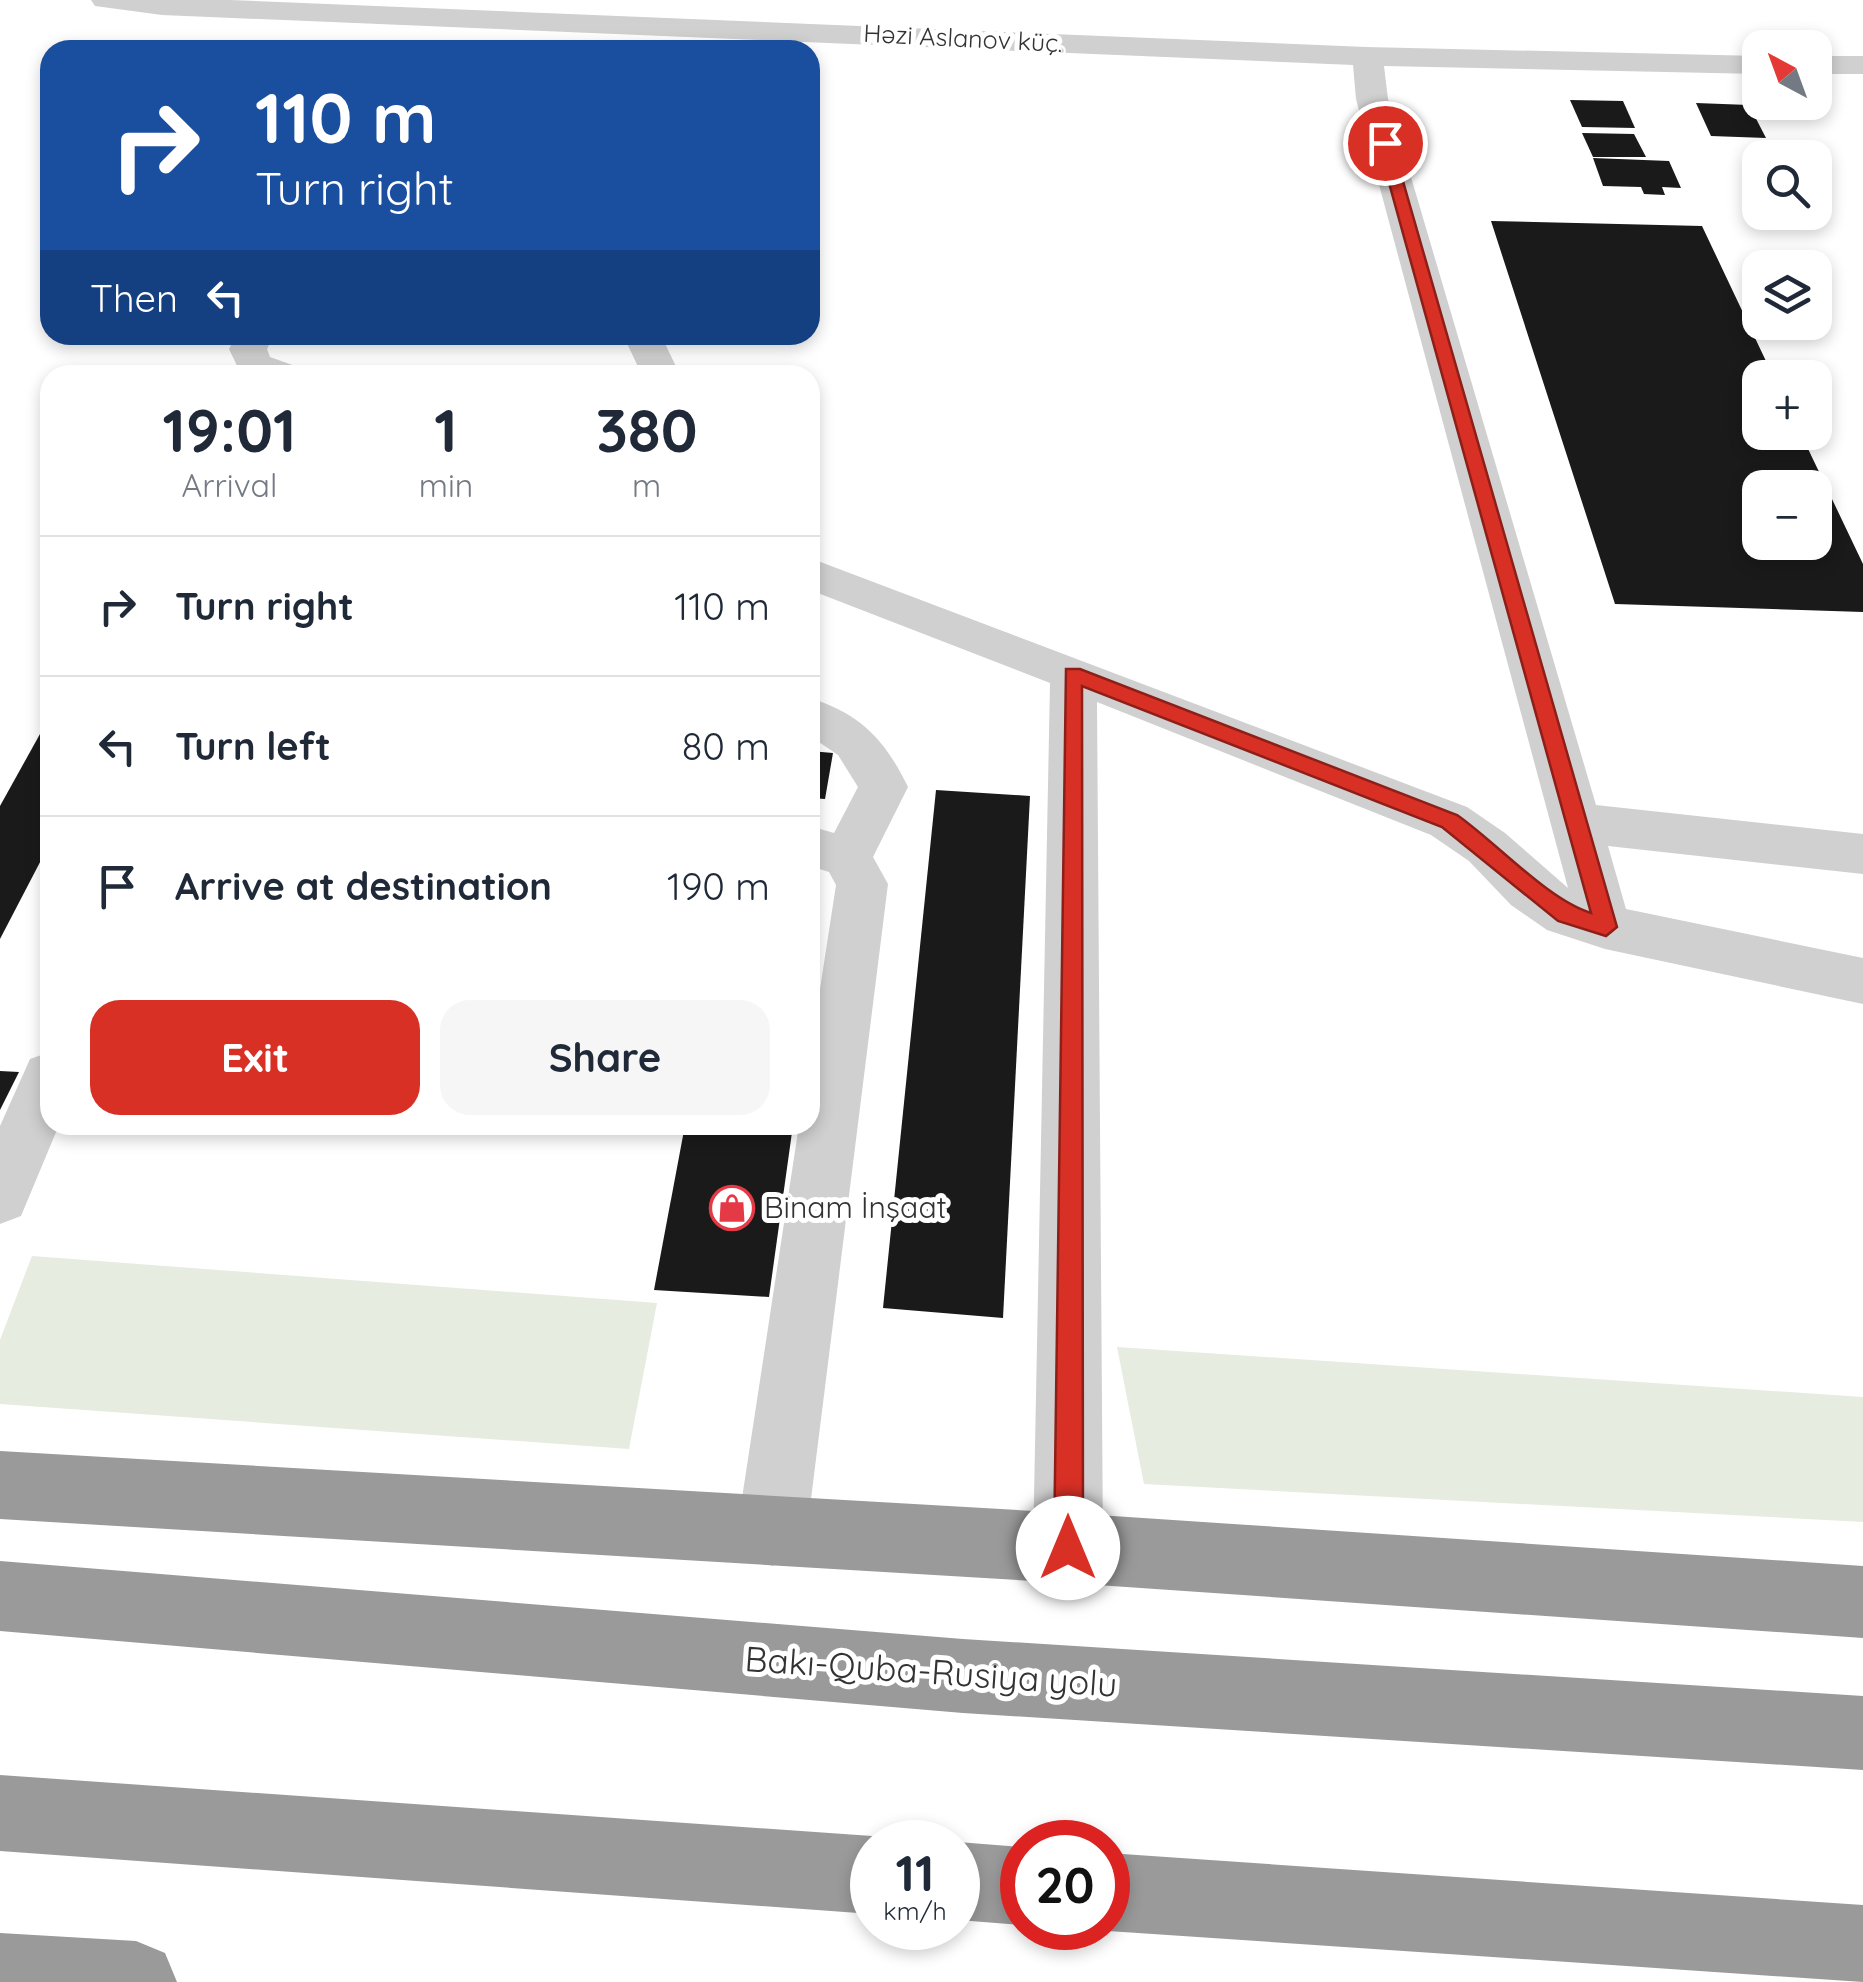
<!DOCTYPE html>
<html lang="en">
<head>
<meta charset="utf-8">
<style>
  body { margin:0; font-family:Quicksand,sans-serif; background:#f6f6f7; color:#1f2937; height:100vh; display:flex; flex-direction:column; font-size:38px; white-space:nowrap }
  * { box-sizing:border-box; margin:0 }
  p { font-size:32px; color:#747a83 }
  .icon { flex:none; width:55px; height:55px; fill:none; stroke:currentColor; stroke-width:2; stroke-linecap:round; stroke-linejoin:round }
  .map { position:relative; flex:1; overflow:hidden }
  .side { position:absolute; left:40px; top:365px; width:780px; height:770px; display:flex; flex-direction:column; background:#fff; border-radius:30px; box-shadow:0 5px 15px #0003 }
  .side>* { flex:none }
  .hud { position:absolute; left:40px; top:40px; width:780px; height:305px; border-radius:30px; box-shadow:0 5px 15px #0003; background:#1a4fa0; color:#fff; overflow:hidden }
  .needle { width:65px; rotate:319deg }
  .controls { position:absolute; left:1742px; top:30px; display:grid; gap:20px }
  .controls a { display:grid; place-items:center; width:90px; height:90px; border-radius:20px; background:#fff; box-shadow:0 5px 15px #0003; font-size:50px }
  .speed { position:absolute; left:850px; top:1820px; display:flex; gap:20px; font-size:50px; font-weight:700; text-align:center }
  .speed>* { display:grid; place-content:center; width:130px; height:130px; border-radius:50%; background:#fff; box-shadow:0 5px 15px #0003; line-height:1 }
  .speed small { font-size:25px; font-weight:400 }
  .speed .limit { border:15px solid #d22; background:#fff; color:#111 }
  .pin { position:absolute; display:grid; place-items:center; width:85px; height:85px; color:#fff; margin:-42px; border:5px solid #fff; border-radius:50%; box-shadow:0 2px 10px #0007 }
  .me { position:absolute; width:110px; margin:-55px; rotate:0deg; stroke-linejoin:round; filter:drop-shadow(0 0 8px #0008) }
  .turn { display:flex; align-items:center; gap:35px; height:210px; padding:0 50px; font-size:45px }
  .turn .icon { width:130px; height:130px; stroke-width:2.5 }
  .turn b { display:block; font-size:70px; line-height:85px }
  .then { display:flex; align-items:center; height:95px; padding:0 50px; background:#0003; gap:20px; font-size:38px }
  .eta { display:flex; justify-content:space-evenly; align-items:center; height:170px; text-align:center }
  .eta b { font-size:60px; font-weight:700; line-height:70px }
  .button { display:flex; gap:20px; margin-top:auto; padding:20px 50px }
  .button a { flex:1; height:115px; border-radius:30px; background:#d93025; color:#fff; font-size:40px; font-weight:700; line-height:115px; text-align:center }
  .button a+a { background:#f6f6f7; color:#1f2937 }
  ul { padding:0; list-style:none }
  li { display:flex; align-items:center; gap:30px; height:140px; padding:0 50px; border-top:2px solid #e0e1e3 }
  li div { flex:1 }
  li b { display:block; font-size:38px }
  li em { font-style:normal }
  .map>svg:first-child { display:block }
  .green { fill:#e6ecdf }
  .building { fill:#1a1a1a; fill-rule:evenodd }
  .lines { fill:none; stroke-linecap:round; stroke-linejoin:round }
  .minor { fill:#d0d0d0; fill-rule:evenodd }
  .highway { fill:#9a9a9a; fill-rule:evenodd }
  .route { fill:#d93025; stroke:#8d1f18; stroke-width:2.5 }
  .labels { text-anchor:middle; stroke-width:10; stroke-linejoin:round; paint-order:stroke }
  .far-street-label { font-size:25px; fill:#333; stroke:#fff }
  .poi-label { font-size:30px; fill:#333; stroke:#fff; text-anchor:start }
  .near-street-label { font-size:35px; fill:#333; stroke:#fff }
</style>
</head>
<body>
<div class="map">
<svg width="1863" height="1982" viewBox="0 0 1863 1982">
  <rect width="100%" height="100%" fill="#fff"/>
  <!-- green -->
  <g class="green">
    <polygon points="32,1256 657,1303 629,1449 0,1404 0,1340"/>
    <polygon points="1117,1347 1863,1397 1863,1522 1144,1484"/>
  </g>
  <!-- building -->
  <g class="building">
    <polygon points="1570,100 1623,101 1635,128 1582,127"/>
    <polygon points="1696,103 1749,105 1766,138 1711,136"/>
    <polygon points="1582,133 1634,134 1646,157 1593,157"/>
    <polygon points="1593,158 1669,161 1681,188 1662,187 1665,195 1644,194 1641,187 1603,186"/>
    <path d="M1491 221 1702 226 1774 378H1760V432H1800L1863 564V612L1615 604ZM1760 488H1815V542H1760Z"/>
    <polygon points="50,716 50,843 0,939 0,806"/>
    <polygon points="810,751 833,753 825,799 810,798"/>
    <polygon points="936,790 1030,796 1003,1318 883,1308"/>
    <polygon points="0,1071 19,1072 0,1110"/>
    <polygon points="685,1125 793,1125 769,1297 654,1290"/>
  </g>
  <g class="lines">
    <!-- minor -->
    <g class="minor">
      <polygon points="91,0 230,0 1366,47 1760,56 1760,74 1384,66 1388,99 1596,805 1863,834 1863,874 1608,846 1626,909 1863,958 1863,1004 1605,949 1547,930 1511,905 1469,861 1431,835 1097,702 1103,1548 1093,1573 1068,1583 1043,1573 1033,1548 1050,683 810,590 810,558 1467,807 1505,833 1568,888 1356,99 1353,65 162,15 95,6"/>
      <rect x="1815" y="56" width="48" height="18"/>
      <polygon points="236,335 274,335 267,349 270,357 298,367 303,375 240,372 229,349"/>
      <polygon points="623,335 661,335 680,375 642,375"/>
      <path d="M810 698C861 714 885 740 908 787L873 857 888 884 807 1531 796 1555 772 1566 748 1555 737 1531 799 1125H810V1054L836 885 829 872 810 866V826L834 833 858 787 838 755 810 736Z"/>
      <polygon points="50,1052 50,1125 59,1125 21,1216 0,1224 0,1126 30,1059"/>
    </g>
    <!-- highway -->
    <g class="highway">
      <polygon points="0,1451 1068,1513 1863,1566 1863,1638 1068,1583 0,1519"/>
      <polygon points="0,1561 963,1639 1863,1696 1863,1770 963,1713 0,1631"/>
      <polygon points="0,1775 872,1836 888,1842 872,1842 872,1914 0,1851"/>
      <polygon points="956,1842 958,1842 1022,1847 1022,1925 958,1920"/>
      <polygon points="1108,1853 1863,1905 1863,1982 1108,1931 1099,1928 1108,1928"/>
      <polygon points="0,1933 136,1941 165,1953 177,1982 0,1982"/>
    </g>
  </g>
  <!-- route -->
  <path class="route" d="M1385 139 1392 143 1617 927 1606 936 1558 921 1442 827 1082 686 1083 1548 1078 1558 1068 1563 1058 1558 1054 1548 1066 669H1080L1457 815C1497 843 1548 900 1591 913L1378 143Z"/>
  <!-- icons -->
  <defs>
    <symbol id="shop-ring" viewBox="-11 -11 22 22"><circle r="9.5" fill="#fff" stroke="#e63946" stroke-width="1.5"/><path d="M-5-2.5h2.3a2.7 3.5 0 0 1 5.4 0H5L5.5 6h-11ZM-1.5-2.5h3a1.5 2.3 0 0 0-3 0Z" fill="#e63946"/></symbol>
  </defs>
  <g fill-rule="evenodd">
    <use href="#shop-ring" x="707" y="1183" width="50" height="50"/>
  </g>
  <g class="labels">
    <!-- far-street labels -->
    <g class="far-street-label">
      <text transform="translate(963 38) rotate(3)" y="9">Həzi Aslanov küç.</text>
    </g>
    <!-- poi labels -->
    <g class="poi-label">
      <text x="764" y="1218">Binam İnşaat</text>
    </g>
    <!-- near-street labels -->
    <g class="near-street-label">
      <text transform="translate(931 1672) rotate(4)" y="12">Bakı-Quba-Rusiya yolu</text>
    </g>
  </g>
</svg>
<div class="controls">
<a><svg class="needle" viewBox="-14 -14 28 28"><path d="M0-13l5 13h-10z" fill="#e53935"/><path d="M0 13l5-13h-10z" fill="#747a83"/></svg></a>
<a><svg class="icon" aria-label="search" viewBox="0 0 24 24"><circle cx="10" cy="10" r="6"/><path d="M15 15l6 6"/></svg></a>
<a><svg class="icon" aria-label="layers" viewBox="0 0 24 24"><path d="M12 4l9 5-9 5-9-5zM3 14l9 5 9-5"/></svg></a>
<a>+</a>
<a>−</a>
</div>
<div class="speed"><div>11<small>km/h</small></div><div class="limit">20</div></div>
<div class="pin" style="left:1385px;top:143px;background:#d93025"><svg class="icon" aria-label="arrive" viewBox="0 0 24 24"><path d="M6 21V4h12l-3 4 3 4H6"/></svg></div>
<svg class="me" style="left:1068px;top:1548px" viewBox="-20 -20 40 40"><circle r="19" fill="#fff"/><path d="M0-13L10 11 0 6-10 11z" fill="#d93025"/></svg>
<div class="hud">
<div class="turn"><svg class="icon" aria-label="right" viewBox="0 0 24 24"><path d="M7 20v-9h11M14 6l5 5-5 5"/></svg><div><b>110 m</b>Turn right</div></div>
<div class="then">Then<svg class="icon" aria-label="left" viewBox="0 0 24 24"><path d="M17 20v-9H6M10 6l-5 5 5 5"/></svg></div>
</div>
<section class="side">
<div class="eta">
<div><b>19:01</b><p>Arrival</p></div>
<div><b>1</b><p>min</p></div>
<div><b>380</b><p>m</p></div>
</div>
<ul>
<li><svg class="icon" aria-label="right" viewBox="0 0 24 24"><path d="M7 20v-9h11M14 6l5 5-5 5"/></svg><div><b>Turn right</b></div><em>110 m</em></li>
<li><svg class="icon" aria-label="left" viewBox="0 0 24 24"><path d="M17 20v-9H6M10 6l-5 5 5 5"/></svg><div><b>Turn left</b></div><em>80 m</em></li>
<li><svg class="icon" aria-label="arrive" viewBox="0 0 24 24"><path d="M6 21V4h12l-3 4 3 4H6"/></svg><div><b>Arrive at destination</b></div><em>190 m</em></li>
</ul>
<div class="button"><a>Exit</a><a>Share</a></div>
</section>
</div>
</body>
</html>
